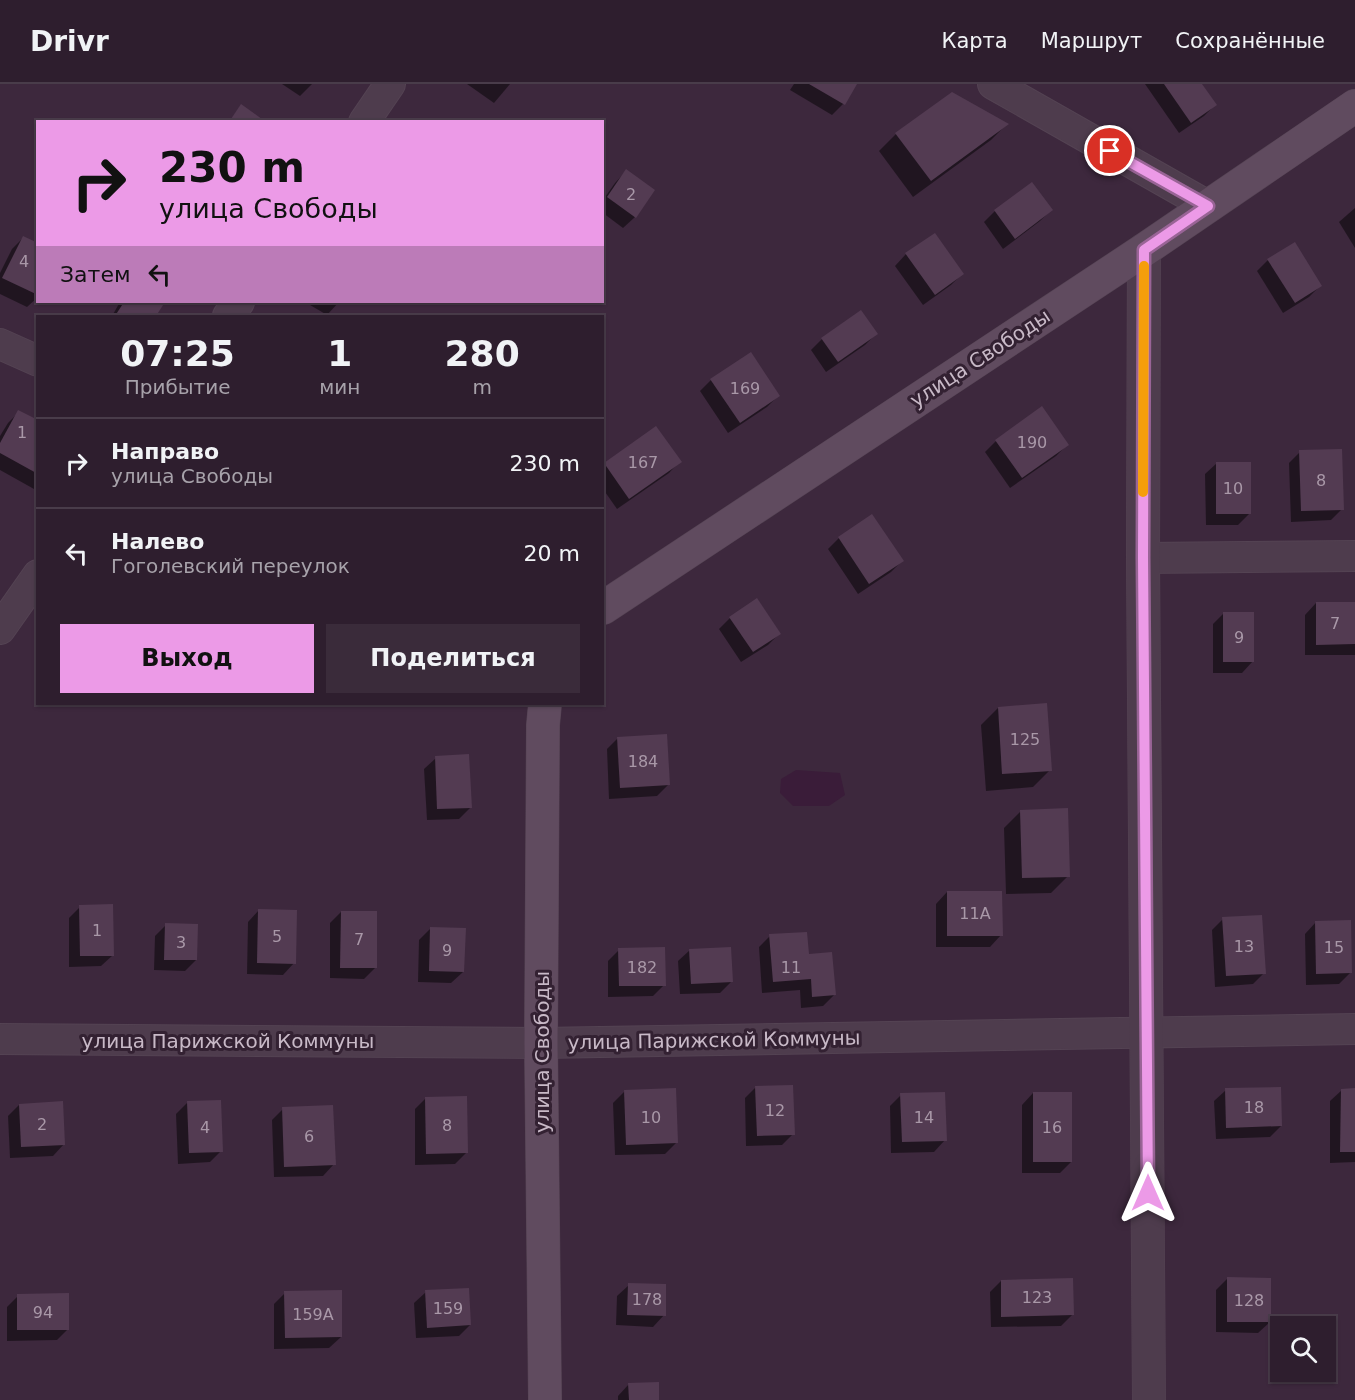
<!DOCTYPE html>
<html lang="ru">
<head>
<meta charset="utf-8">
<style>
  body { margin:0; font-family:"DejaVu Sans",sans-serif; background:#3a2b3a; color:#f1f3f6; height:100vh; display:flex; flex-direction:column; font-size:22px; white-space:nowrap }
  * { box-sizing:border-box; margin:0 }
  p { font-size:20px; color:#a7a2aa }
  .icon { flex:none; width:33px; height:33px; fill:none; stroke:currentColor; stroke-width:2; stroke-linecap:round; stroke-linejoin:round }
  .map { position:relative; flex:1; overflow:hidden }
  .panel { position:absolute; left:36px; top:231px; width:568px; height:390px; display:flex; flex-direction:column; background:#2e1e2e; border-radius:0px; box-shadow:0 2px 4px #0004,0 0 0 2px #493c4a }
  .panel>* { flex:none }
  .top-card { position:absolute; left:36px; top:36px; width:568px; height:183px; border-radius:0px; box-shadow:0 2px 4px #0004,0 0 0 2px #493c4a; background:#ec9ae7; color:#111; overflow:hidden }
  .fabs { position:absolute; left:1270px; top:1232px; display:grid; gap:12px }
  .fabs a { display:grid; place-items:center; width:66px; height:66px; border-radius:0px; background:#2e1e2e; box-shadow:0 2px 4px #0004,0 0 0 2px #493c4a; font-size:30px }
  .pin { position:absolute; display:grid; place-items:center; width:51px; height:51px; color:#fff; margin:-26px; border:3px solid #fff; border-radius:50%; box-shadow:0 2px 6px #0007 }
  .me { position:absolute; width:66px; margin:-33px; rotate:0deg; stroke-linejoin:round; filter:drop-shadow(0 0 4px #0008) }
  .turn { display:flex; align-items:center; gap:21px; height:126px; padding:0 24px; font-size:27px }
  .turn .icon { width:78px; height:78px; stroke-width:2.5 }
  .turn b { display:block; font-size:42px; line-height:51px }
  .then { display:flex; align-items:center; height:57px; padding:0 24px; background:#0003; gap:12px; font-size:22px }
  .eta { display:flex; justify-content:space-evenly; align-items:center; height:102px; text-align:center }
  .eta b { font-size:36px; font-weight:600; line-height:42px }
  .button { display:flex; gap:12px; margin-top:auto; padding:12px 24px }
  .button a { flex:1; height:69px; border-radius:0px; background:#ec9ae7; color:#111; font-size:24px; font-weight:600; line-height:69px; text-align:center }
  .button a+a { background:#3a2b3a; color:#f1f3f6 }
  ul { padding:0; list-style:none }
  li { display:flex; align-items:center; gap:18px; height:90px; padding:0 24px; border-top:2px solid #493c4a }
  li div { flex:1 }
  li b { display:block; font-size:22px }
  li em { font-style:normal }
  header { display:flex; align-items:center; gap:36px; box-sizing:border-box; height:84px; padding:0 30px; background:#2e1e2e; border-bottom:2px solid #493c4a }
  header strong { font-size:28px }
  nav { display:flex; gap:33px; margin-inline-start:auto; font-size:21px }
  .map>svg:first-child { display:block }
  .water { fill:#3a1c39 }
  .shadow { fill:#0007 }
  .building { fill:#533b52 }
  .lines { fill:none; stroke-linecap:round; stroke-linejoin:round }
  .minor-casing { stroke:#544353; stroke-width:32 }
  .tertiary-casing { stroke:#544353; stroke-width:34 }
  .secondary-casing { stroke:#544353; stroke-width:34 }
  .minor { stroke:#4e3c4d; stroke-width:30 }
  .tertiary { stroke:#4e3c4d; stroke-width:33 }
  .secondary { stroke:#604b5f; stroke-width:33 }
  .route-casing { stroke:#996496; stroke-width:15 }
  .route { stroke:#ec9ae7; stroke-width:10 }
  .slow { stroke:#f59e0b; stroke-width:10 }
  .labels { text-anchor:middle; stroke-width:6; stroke-linejoin:round; paint-order:stroke }
  .number-label { font-size:16px; fill:#a998a8 }
  .street-label { font-size:20px; fill:#c8b9c7; stroke:#332132 }
</style>
</head>
<body>
<header>
<strong>Drivr</strong>
<nav><a>Карта</a><a>Маршрут</a><a>Сохранённые</a></nav>
</header>
<div class="map">
<svg width="1355" height="1316" viewBox="0 0 1355 1316">
  <rect width="100%" height="100%" fill="#3d283d"/>
  <!-- water -->
  <polygon class="water" points="796,686 840,689 845,711 829,722 793,722 780,709 781,695"/>
  <!-- shadow -->
  <g class="shadow">
    <polygon points="282,0 312,0 300,12"/>
    <polygon points="467,0 510,0 494,19"/>
    <polygon points="794,0 855,0 843,20 832,31 790,6"/>
    <polygon points="1145,0 1200,0 1215,21 1204,32 1179,49"/>
    <polygon points="1007,40 991,56 913,113 879,67 896,50"/>
    <polygon points="626,87 635,133 623,144 603,129 603,116 615,99"/>
    <polygon points="1355,124 1355,164 1339,138"/>
    <polygon points="1051,126 1040,137 1003,165 984,138 995,127"/>
    <polygon points="23,154 38,160 38,213 27,223 0,210 0,189 12,165"/>
    <polygon points="906,170 962,190 951,201 923,221 895,182"/>
    <polygon points="1268,176 1320,202 1309,213 1283,229 1257,187"/>
    <polygon points="120,218 161,218 163,219 154,232 112,232"/>
    <polygon points="305,218 339,218 327,231"/>
    <polygon points="876,250 865,261 826,288 811,266 822,255"/>
    <polygon points="711,296 778,312 767,323 728,349 700,307"/>
    <polygon points="19,328 38,338 38,402 34,405 0,386 0,352 8,339"/>
    <polygon points="656,344 680,377 669,389 617,425 603,405 603,381"/>
    <polygon points="996,357 1067,361 1056,372 1010,404 985,368"/>
    <polygon points="1300,368 1342,425 1331,436 1291,438 1289,379"/>
    <polygon points="1217,379 1249,430 1238,441 1206,441 1205,390"/>
    <polygon points="839,454 902,477 891,488 858,510 828,465"/>
    <polygon points="1316,519 1355,519 1355,571 1305,571 1305,531"/>
    <polygon points="1224,529 1253,577 1242,589 1213,589 1213,540"/>
    <polygon points="730,534 779,550 768,561 741,578 719,545"/>
    <polygon points="998,624 1050,686 1033,703 986,707 981,641"/>
    <polygon points="618,654 668,701 657,712 609,715 607,665"/>
    <polygon points="436,674 470,724 459,735 427,736 424,685"/>
    <polygon points="1021,727 1068,792 1051,809 1006,810 1004,744"/>
    <polygon points="947,808 1001,851 990,863 936,863 936,820"/>
    <polygon points="80,823 113,871 101,882 69,883 69,834"/>
    <polygon points="259,826 294,879 283,891 247,890 248,838"/>
    <polygon points="341,828 375,884 364,895 330,894 330,839"/>
    <polygon points="1223,835 1264,889 1253,900 1215,903 1212,846"/>
    <polygon points="1316,838 1350,889 1339,900 1306,901 1305,850"/>
    <polygon points="166,841 196,876 185,887 154,886 155,852"/>
    <polygon points="430,845 463,888 451,899 418,898 419,856"/>
    <polygon points="770,852 807,872 834,911 823,922 801,924 800,906 762,909 759,863"/>
    <polygon points="619,866 664,901 653,912 608,913 608,877"/>
    <polygon points="690,866 731,898 720,909 680,910 678,877"/>
    <polygon points="756,1003 793,1050 782,1061 746,1062 745,1014"/>
    <polygon points="1226,1006 1281,1042 1270,1053 1216,1055 1214,1017"/>
    <polygon points="1342,1006 1355,1006 1355,1078 1330,1079 1330,1017"/>
    <polygon points="625,1007 676,1059 665,1070 615,1071 613,1019"/>
    <polygon points="1033,1009 1071,1078 1060,1089 1022,1089 1022,1021"/>
    <polygon points="901,1011 945,1056 934,1068 891,1069 890,1022"/>
    <polygon points="426,1014 466,1069 455,1080 415,1081 415,1025"/>
    <polygon points="187,1019 221,1067 210,1078 178,1080 176,1030"/>
    <polygon points="19,1021 64,1060 53,1072 10,1074 8,1032"/>
    <polygon points="283,1025 334,1080 323,1092 274,1093 272,1036"/>
    <polygon points="1227,1195 1270,1238 1258,1249 1216,1248 1216,1206"/>
    <polygon points="1001,1197 1072,1231 1061,1242 991,1243 990,1208"/>
    <polygon points="629,1201 664,1231 653,1243 616,1241 617,1212"/>
    <polygon points="426,1208 470,1241 459,1252 416,1254 414,1219"/>
    <polygon points="285,1209 341,1253 329,1264 274,1265 274,1220"/>
    <polygon points="18,1212 68,1245 57,1256 7,1257 7,1223"/>
    <polygon points="629,1300 658,1316 618,1316 618,1312"/>
  </g>
  <!-- building -->
  <g class="building">
    <polygon points="809,0 857,0 845,21"/>
    <polygon points="1164,0 1202,0 1217,21 1191,39"/>
    <polygon points="952,8 1009,40 931,97 895,49"/>
    <polygon points="241,20 266,38 229,38"/>
    <polygon points="626,85 655,106 636,134 607,113"/>
    <polygon points="1032,98 1053,126 1015,155 994,126"/>
    <polygon points="935,149 964,190 935,211 905,169"/>
    <polygon points="23,152 38,159 38,211 2,194"/>
    <polygon points="1295,158 1322,202 1295,219 1267,175"/>
    <polygon points="124,218 165,218 156,232 115,232"/>
    <polygon points="861,226 878,250 838,278 821,254"/>
    <polygon points="751,268 780,312 740,339 710,295"/>
    <polygon points="1042,322 1069,361 1022,394 995,356"/>
    <polygon points="18,326 38,336 38,390 0,369 0,359"/>
    <polygon points="656,342 682,378 629,415 604,379"/>
    <polygon points="1342,365 1344,426 1301,427 1299,366"/>
    <rect x="1216" y="378" width="35" height="52"/>
    <polygon points="872,430 904,477 869,500 838,453"/>
    <polygon points="757,514 781,550 753,568 729,533"/>
    <polygon points="1316,518 1355,518 1355,560 1316,561"/>
    <rect x="1223" y="528" width="31" height="50"/>
    <polygon points="1047,619 1052,687 1002,690 998,623"/>
    <polygon points="667,650 670,701 620,704 617,653"/>
    <polygon points="469,670 472,724 437,725 435,672"/>
    <polygon points="1068,724 1070,793 1022,794 1020,726"/>
    <polygon points="947,807 1002,807 1003,852 947,852"/>
    <polygon points="113,820 114,872 80,872 79,821"/>
    <polygon points="258,825 297,826 296,880 257,879"/>
    <polygon points="341,827 377,827 377,884 340,884"/>
    <polygon points="1262,831 1266,890 1226,892 1222,833"/>
    <polygon points="1351,836 1352,889 1316,890 1315,837"/>
    <polygon points="165,839 198,840 197,876 164,876"/>
    <polygon points="430,843 466,844 464,888 429,887"/>
    <polygon points="807,848 809,870 832,868 836,911 812,913 811,895 773,898 769,850"/>
    <polygon points="665,863 666,902 619,902 618,864"/>
    <polygon points="731,863 733,898 691,900 689,865"/>
    <polygon points="793,1001 795,1051 757,1052 755,1002"/>
    <polygon points="1281,1003 1282,1042 1226,1044 1225,1004"/>
    <polygon points="676,1004 678,1059 626,1061 624,1006"/>
    <polygon points="1355,1004 1355,1068 1340,1068 1341,1005"/>
    <polygon points="945,1008 947,1057 902,1058 900,1009"/>
    <rect x="1033" y="1008" width="39" height="70"/>
    <polygon points="467,1012 468,1069 426,1070 425,1013"/>
    <polygon points="221,1016 223,1068 189,1069 187,1017"/>
    <polygon points="63,1017 65,1061 21,1063 19,1020"/>
    <polygon points="333,1021 336,1081 284,1083 282,1023"/>
    <polygon points="1227,1193 1271,1194 1271,1238 1227,1238"/>
    <polygon points="1073,1194 1074,1231 1001,1233 1001,1196"/>
    <polygon points="628,1199 666,1200 666,1232 627,1231"/>
    <polygon points="469,1204 471,1241 427,1244 425,1206"/>
    <polygon points="342,1206 342,1253 285,1254 284,1207"/>
    <polygon points="69,1209 69,1246 17,1246 17,1210"/>
    <polygon points="659,1298 659,1316 629,1316 628,1299"/>
  </g>
  <g class="lines">
    <defs>
      <g id="minor">
        <polyline points="993,0 1208,122"/>
        <polyline points="364,38 390,0"/>
        <polyline points="228,232 239,218"/>
        <polyline points="0,260 38,277"/>
        <polyline points="1143,474 1355,472"/>
        <polyline points="0,545 38,491"/>
        <polyline points="0,955 541,959 1355,945"/>
      </g>
      <polyline id="tertiary" points="1144,166 1143,474 1149,1316"/>
      <g id="secondary">
        <polyline points="603,524 1144,166 1355,22"/>
        <polyline points="545,620 543,641 541,959 545,1316"/>
      </g>
    </defs>
    <!-- minor casing -->
    <use href="#minor" class="minor-casing"/>
    <!-- tertiary casing -->
    <use href="#tertiary" class="tertiary-casing"/>
    <!-- secondary casing -->
    <use href="#secondary" class="secondary-casing"/>
    <!-- minor -->
    <use href="#minor" class="minor"/>
    <!-- tertiary -->
    <use href="#tertiary" class="tertiary"/>
    <!-- secondary -->
    <use href="#secondary" class="secondary"/>
  </g>
  <g class="lines">
    <defs>
      <polyline id="route" points="1110,67 1208,122 1144,166 1143,474 1148,1109"/>
    </defs>
    <!-- route casing -->
    <use href="#route" class="route-casing"/>
    <!-- route -->
    <use href="#route" class="route"/>
    <!-- slow -->
    <polyline class="slow" points="1143,408 1144,182"/>
  </g>
  <g class="labels">
    <!-- number labels -->
    <g class="number-label">
      <text x="631" y="116">2</text>
      <text x="24" y="183">4</text>
      <text x="745" y="310">169</text>
      <text x="22" y="354">1</text>
      <text x="1032" y="364">190</text>
      <text x="643" y="384">167</text>
      <text x="1321" y="402">8</text>
      <text x="1233" y="410">10</text>
      <text x="1335" y="545">7</text>
      <text x="1239" y="559">9</text>
      <text x="1025" y="661">125</text>
      <text x="643" y="683">184</text>
      <text x="975" y="835">11А</text>
      <text x="97" y="852">1</text>
      <text x="277" y="858">5</text>
      <text x="359" y="861">7</text>
      <text x="181" y="864">3</text>
      <text x="1244" y="868">13</text>
      <text x="1334" y="869">15</text>
      <text x="447" y="872">9</text>
      <text x="642" y="889">182</text>
      <text x="791" y="889">11</text>
      <text x="1254" y="1029">18</text>
      <text x="775" y="1032">12</text>
      <text x="651" y="1039">10</text>
      <text x="924" y="1039">14</text>
      <text x="42" y="1046">2</text>
      <text x="447" y="1047">8</text>
      <text x="205" y="1049">4</text>
      <text x="1052" y="1049">16</text>
      <text x="309" y="1058">6</text>
      <text x="1037" y="1219">123</text>
      <text x="647" y="1221">178</text>
      <text x="1249" y="1222">128</text>
      <text x="448" y="1230">159</text>
      <text x="43" y="1234">94</text>
      <text x="313" y="1236">159А</text>
    </g>
    <!-- street labels -->
    <g class="street-label">
      <text transform="translate(980 274) rotate(-33)" y="7">улица Свободы</text>
      <text transform="translate(714 956) rotate(-1)" y="7">улица Парижской Коммуны</text>
      <text x="228" y="964">улица Парижской Коммуны</text>
      <text transform="translate(542 968) rotate(-90)" y="7">улица Свободы</text>
    </g>
  </g>
</svg>
<div class="fabs">
<a><svg class="icon" aria-label="search" viewBox="0 0 24 24"><circle cx="10" cy="10" r="6"/><path d="M15 15l6 6"/></svg></a>
</div>
<div class="pin" style="left:1110px;top:67px;background:#d93025"><svg class="icon" aria-label="arrive" viewBox="0 0 24 24"><path d="M6 21V4h12l-3 4 3 4H6"/></svg></div>
<svg class="me" style="left:1148px;top:1109px" viewBox="-20 -20 40 40"><path d="M0-17L14 15 0 8-14 15z" fill="#ec9ae7" stroke="#fff" stroke-width="4"/></svg>
<div class="top-card">
<div class="turn"><svg class="icon" aria-label="right" viewBox="0 0 24 24"><path d="M7 20v-9h11M14 6l5 5-5 5"/></svg><div><b>230 m</b>улица Свободы</div></div>
<div class="then">Затем<svg class="icon" aria-label="left" viewBox="0 0 24 24"><path d="M17 20v-9H6M10 6l-5 5 5 5"/></svg></div>
</div>
<section class="panel">
<div class="eta">
<div><b>07:25</b><p>Прибытие</p></div>
<div><b>1</b><p>мин</p></div>
<div><b>280</b><p>m</p></div>
</div>
<ul>
<li><svg class="icon" aria-label="right" viewBox="0 0 24 24"><path d="M7 20v-9h11M14 6l5 5-5 5"/></svg><div><b>Направо</b><p>улица Свободы</p></div><em>230 m</em></li>
<li><svg class="icon" aria-label="left" viewBox="0 0 24 24"><path d="M17 20v-9H6M10 6l-5 5 5 5"/></svg><div><b>Налево</b><p>Гоголевский переулок</p></div><em>20 m</em></li>
</ul>
<div class="button"><a>Выход</a><a>Поделиться</a></div>
</section>
</div>
</body>
</html>
